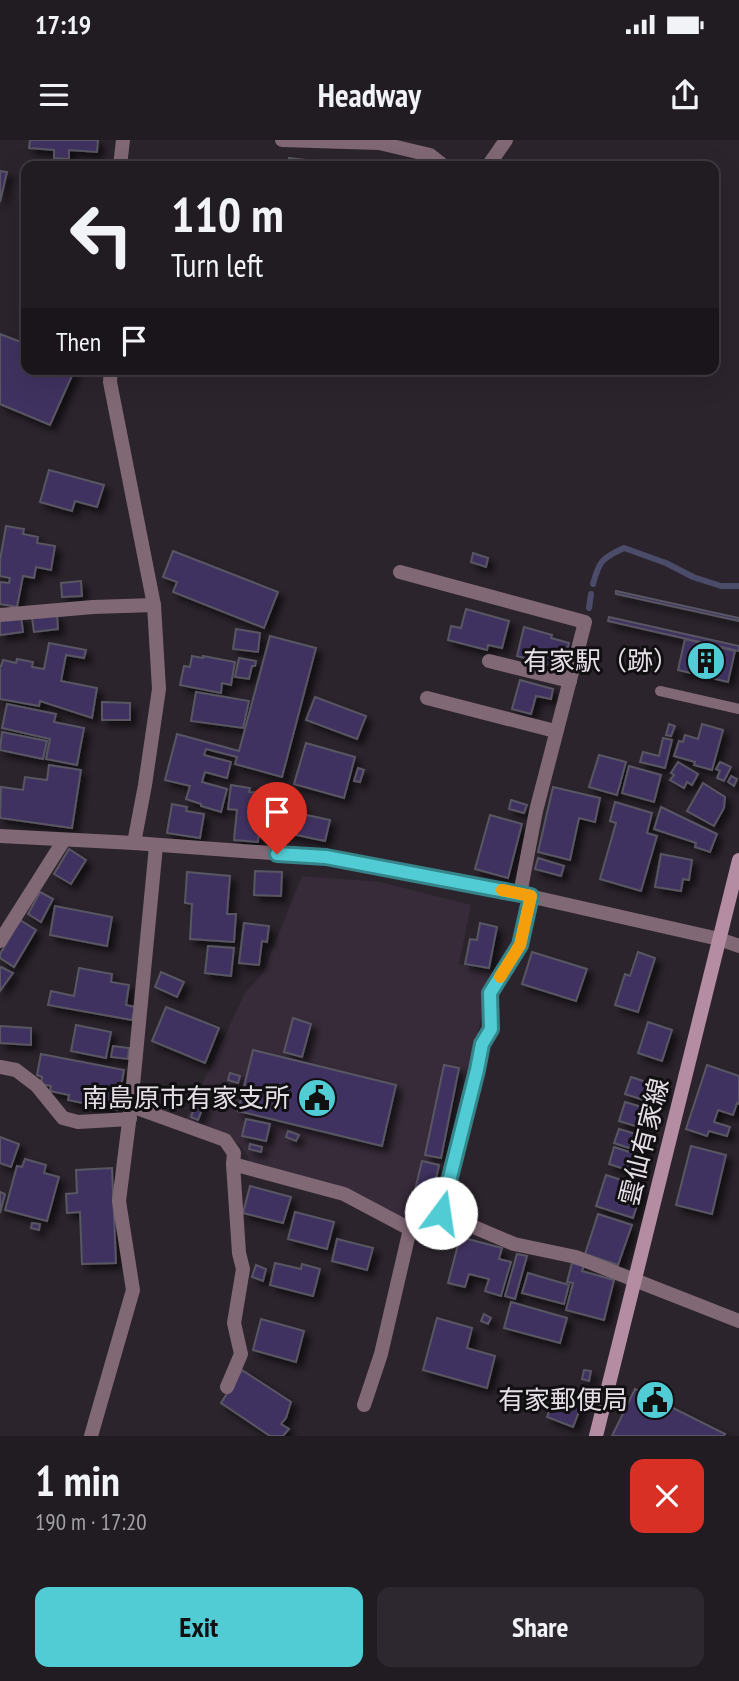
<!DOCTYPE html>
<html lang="en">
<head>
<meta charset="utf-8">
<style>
  body { margin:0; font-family:"PT Sans Narrow","Noto Sans JP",sans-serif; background:#2d282f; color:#f1f3f6; height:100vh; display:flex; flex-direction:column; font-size:26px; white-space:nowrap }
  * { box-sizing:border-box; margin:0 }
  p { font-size:23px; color:#a2a1a5 }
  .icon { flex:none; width:38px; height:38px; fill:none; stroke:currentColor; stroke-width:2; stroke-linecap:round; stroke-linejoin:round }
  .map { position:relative; height:1296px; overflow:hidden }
  .details { display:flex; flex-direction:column; background:#211b22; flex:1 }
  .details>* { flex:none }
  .banner { position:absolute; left:21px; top:21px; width:698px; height:214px; border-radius:14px; box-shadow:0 7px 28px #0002,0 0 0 2px #3e3940; background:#211b22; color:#f1f3f6; overflow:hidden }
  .pin { position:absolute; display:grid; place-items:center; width:60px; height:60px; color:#fff; margin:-72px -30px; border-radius:50% 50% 50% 0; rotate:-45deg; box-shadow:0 0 7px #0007 }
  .pin .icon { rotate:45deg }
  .me { position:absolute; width:77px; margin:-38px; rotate:14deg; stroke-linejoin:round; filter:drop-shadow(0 0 5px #0008) }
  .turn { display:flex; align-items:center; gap:24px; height:147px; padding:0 35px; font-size:32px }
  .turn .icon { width:91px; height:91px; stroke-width:2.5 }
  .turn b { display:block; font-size:49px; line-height:60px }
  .then { display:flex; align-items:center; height:66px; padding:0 35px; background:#0003; gap:14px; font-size:26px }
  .round { display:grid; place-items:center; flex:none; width:74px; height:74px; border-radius:14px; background:#2d282f }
  .head { display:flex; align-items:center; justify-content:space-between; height:119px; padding:0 35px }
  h1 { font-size:42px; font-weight:800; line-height:52px }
  .action { display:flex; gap:14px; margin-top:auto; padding:14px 35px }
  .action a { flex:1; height:80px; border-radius:14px; background:#51ccd4; color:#111; font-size:28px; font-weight:800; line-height:80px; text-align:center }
  .action a+a { background:#2d282f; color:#f1f3f6 }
  .status { display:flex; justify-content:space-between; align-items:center; height:49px; padding:0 35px; background:#211b22; direction:ltr }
  .status svg { height:19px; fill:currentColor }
  header { display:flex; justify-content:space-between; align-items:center; height:91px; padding:0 35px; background:#211b22; font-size:32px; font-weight:800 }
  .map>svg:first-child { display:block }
  .built { fill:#372b39 }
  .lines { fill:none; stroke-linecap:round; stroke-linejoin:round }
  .stream { stroke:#4b4b6a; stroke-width:6 }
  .building { fill:#413261; stroke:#595662; stroke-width:2; filter:url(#shadow) }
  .service { stroke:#816875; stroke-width:10 }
  .minor { stroke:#816875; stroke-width:14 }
  .tertiary { stroke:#816875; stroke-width:14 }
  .secondary { stroke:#b48da2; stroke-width:14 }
  .route-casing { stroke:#35858a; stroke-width:18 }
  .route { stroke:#51ccd4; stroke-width:12 }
  .slow { stroke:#f59e0b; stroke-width:12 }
  .labels { text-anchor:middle; stroke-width:6; stroke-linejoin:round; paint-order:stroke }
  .poi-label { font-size:26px; fill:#e4dfe5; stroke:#120f13; text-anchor:end }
  .street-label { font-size:26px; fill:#e4dfe5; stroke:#120f13 }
</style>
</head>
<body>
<div class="status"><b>17:19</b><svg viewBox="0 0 49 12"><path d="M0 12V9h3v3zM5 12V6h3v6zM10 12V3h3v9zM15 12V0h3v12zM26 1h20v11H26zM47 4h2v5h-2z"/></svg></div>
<header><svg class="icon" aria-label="menu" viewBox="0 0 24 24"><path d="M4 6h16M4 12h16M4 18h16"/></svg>Headway<svg class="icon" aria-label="share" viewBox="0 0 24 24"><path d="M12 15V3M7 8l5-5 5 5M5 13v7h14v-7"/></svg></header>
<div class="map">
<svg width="739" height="1296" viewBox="0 0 739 1296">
  <defs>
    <filter id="shadow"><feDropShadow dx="5.5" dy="5.5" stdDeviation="3.5" flood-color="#0009"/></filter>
  </defs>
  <rect width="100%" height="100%" fill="#2c242d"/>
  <!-- built -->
  <polygon class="built" points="302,736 380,742 471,765 459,824 492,831 437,1071 423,1085 411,1085 250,1024 248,1016 239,1004 185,981 245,853 263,833"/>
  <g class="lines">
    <!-- stream -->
    <g class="stream">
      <path d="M593 444C599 421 602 418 624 408L666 423 693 437 721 446H739"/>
      <polyline points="589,468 591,454"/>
    </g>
  </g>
  <!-- building -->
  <g class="building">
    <polygon points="30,0 98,0 97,12 69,10 69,19 54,18 54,10 29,8"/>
    <polygon points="289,18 357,26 289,26"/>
    <polygon points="0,31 7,32 0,62"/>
    <polygon points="0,194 26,204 26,229 75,229 50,285 0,264"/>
    <polygon points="49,330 104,345 97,367 75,361 72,371 40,362"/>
    <polygon points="6,386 24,389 23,394 38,397 37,403 55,406 51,430 36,427 34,438 23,436 17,467 0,464 0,442 9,443 10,438 0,436 0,420"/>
    <polygon points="173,411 278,452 264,488 173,452 177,442 163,437"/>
    <polygon points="473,413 488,418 486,427 471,422"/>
    <polygon points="81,441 82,456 62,457 61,443"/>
    <polygon points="616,451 739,478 739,481 616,454"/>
    <polygon points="466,469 509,481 502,508 488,505 487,510 448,500 451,486 461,488"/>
    <polygon points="57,474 58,489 34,492 32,477"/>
    <polygon points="21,476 23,492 0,495 0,479"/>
    <polygon points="609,477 739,506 739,511 608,481"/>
    <polygon points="524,487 552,495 551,498 569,503 565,518 556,515 553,526 517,516"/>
    <polygon points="236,489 260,493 258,512 233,509"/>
    <polygon points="270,496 316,508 282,637 235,624 237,617 206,609 204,615 231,622 227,638 205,632 202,642 227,649 221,672 201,666 201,664 186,659 190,646 165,640 177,594 239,611"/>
    <polygon points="685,499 735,511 728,542 678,530"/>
    <polygon points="49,503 86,510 84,518 66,515 61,541 97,548 92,578 40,561 39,566 0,559 0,526 1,526 3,520 16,523 17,519 33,522 32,527 44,529"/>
    <polygon points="192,516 203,518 203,516 235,522 231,545 222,543 221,553 180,545 184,526 190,527"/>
    <polygon points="239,518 256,521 255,526 252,526 249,539 235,537"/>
    <polygon points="520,540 553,549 551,559 536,556 531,574 512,569"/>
    <polygon points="196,552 249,561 243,588 191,581"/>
    <polygon points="315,557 366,576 357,599 306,580"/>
    <polygon points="102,562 130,563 130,580 102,580"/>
    <polygon points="7,564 56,574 54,582 84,588 77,625 46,619 50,599 2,588"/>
    <polygon points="669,584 675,586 671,596 666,595"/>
    <polygon points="702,584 723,590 712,630 694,625 695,622 674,616 679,601 683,602 685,595 698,599"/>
    <polygon points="2,592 47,601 43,619 0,610"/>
    <polygon points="663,598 672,600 665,628 640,622 643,612 659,616"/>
    <polygon points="306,603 355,617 344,658 294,644"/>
    <polygon points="599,615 626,622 617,655 589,647"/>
    <polygon points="678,622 698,634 692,645 687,642 684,648 670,640 674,635 671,633"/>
    <polygon points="720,622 731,627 724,641 717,638 720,631 716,629"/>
    <polygon points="49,625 81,630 72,688 0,678 1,647 23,650 25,637 47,640"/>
    <polygon points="629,626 661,635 654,662 622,653"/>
    <polygon points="358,628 364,630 360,642 354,641"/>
    <polygon points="731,636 737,639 734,646 728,642"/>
    <polygon points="703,643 725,657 724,668 714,686 687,671"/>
    <polygon points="231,645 250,648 249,652 263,653 258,702 234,700 237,670 228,669"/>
    <polygon points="553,647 600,658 595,682 579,678 570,720 538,712"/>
    <polygon points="511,660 527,665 524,673 509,669"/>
    <polygon points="615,662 652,673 647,693 657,696 641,751 600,739 616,683 610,681"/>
    <polygon points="172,664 187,667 186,671 204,674 200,698 167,693"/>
    <polygon points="297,666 303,668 302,674 330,680 325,701 282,692 287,669 296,671"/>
    <polygon points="661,667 717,694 710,712 695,707 696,703 654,689"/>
    <polygon points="490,675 522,684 508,738 475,729"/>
    <polygon points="69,709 86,720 71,744 54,734"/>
    <polygon points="661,714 692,720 689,740 683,739 681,751 655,747"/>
    <polygon points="538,718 564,726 561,736 535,729"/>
    <polygon points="255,731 282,732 281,756 254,755"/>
    <polygon points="187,732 230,736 227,774 236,774 234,802 190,799 192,764 185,763"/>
    <polygon points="40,752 53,759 41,782 28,774"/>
    <polygon points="55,766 112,777 107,806 50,795"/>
    <polygon points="20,780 36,790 14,827 0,818 0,814"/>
    <polygon points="244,783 269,786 267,802 262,801 259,825 239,823"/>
    <polygon points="480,783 497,787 489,828 465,824 470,799 477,800"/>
    <polygon points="208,806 234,808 231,836 205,833"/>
    <polygon points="532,812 587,829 576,861 522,844"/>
    <polygon points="638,812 655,818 638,872 615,865 625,834 630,836"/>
    <polygon points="1,827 13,833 0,851 0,829"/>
    <polygon points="79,828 112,834 111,842 129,845 126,865 135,867 132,880 48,865 51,851 74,856"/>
    <polygon points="161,832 184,842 177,857 155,847"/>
    <polygon points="166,867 219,888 205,923 152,901"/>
    <polygon points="293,878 311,884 302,917 284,912"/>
    <polygon points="648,882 672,890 662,921 638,913"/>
    <polygon points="76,885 111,892 106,918 71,911"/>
    <polygon points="0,886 31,888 31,905 0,903"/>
    <polygon points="113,906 129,908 128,919 111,917"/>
    <polygon points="253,910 396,945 382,1006 238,971"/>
    <polygon points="41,914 124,930 117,970 68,960 69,955 50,951 51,946 41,944 42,937 37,935"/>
    <polygon points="444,925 459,928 441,1018 425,1015"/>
    <polygon points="707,925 739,936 739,964 737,963 733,975 718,970 714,982 730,987 727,996 709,991 707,996 686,989"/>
    <polygon points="230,933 240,936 238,943 228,940"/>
    <polygon points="631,937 665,948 659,965 625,954"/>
    <polygon points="201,948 209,951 198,980 191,977"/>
    <polygon points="625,962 648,969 642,988 619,981"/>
    <polygon points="246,979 270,984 266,1001 242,996"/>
    <polygon points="619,989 649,998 644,1013 614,1003"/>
    <polygon points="288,991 299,995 296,1001 286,997"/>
    <polygon points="0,997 19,1004 11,1027 0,1023"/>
    <polygon points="250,1004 262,1007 261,1012 249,1009"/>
    <polygon points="691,1006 726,1015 712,1074 676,1065"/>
    <polygon points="614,1007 645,1017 640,1034 609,1024"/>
    <polygon points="25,1019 46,1025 44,1033 59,1037 47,1081 5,1070 17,1026 22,1027"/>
    <polygon points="422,1021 439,1025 431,1062 413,1058"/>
    <polygon points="112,1028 116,1123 82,1124 80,1072 67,1073 66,1054 77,1053 76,1030"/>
    <polygon points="606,1035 643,1047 633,1078 596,1066"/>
    <polygon points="250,1046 291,1057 283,1083 243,1073"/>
    <polygon points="0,1052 5,1054 0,1073"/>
    <polygon points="295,1072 334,1082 327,1109 288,1099"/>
    <polygon points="598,1074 632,1085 618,1125 585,1114"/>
    <polygon points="32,1083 40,1084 39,1090 31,1088"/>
    <polygon points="460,1097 502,1108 499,1119 511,1122 501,1156 485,1151 489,1139 469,1134 465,1147 448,1143"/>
    <polygon points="337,1099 373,1108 367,1130 332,1121"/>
    <polygon points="517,1114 527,1116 515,1159 505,1156"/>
    <polygon points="275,1123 301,1129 302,1124 320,1129 313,1156 270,1145"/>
    <polygon points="572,1123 584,1126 582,1131 614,1140 604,1180 566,1170 573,1143 567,1142"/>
    <polygon points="256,1125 266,1129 263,1141 252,1137"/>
    <polygon points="528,1133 569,1145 564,1164 522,1153"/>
    <polygon points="511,1162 567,1178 560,1203 504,1188"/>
    <polygon points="484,1174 491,1178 488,1184 481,1181"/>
    <polygon points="437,1178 472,1188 467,1208 495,1216 487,1248 423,1230"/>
    <polygon points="261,1179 304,1191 296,1222 253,1210"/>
    <polygon points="242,1230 291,1262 286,1278 281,1284 289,1289 283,1296 270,1296 221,1263"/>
    <polygon points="584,1230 591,1231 589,1241 582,1239"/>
    <polygon points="635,1249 725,1294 724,1296 612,1296"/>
    <polygon points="556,1254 582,1264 573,1287 547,1277"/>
  </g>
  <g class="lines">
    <!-- service -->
    <polyline class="service" points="660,551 739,569"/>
    <!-- minor -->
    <g class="minor">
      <polyline points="282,0 379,3 430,15 444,26"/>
      <polyline points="488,26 506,0"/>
      <polyline points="400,432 585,482 536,671 520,754"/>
      <polyline points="0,475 93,467 154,465"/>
      <polyline points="489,521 570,541"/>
      <polyline points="427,558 555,591"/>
      <polyline points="0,696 134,703 326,717 520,754 719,799 739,806"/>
      <polyline points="0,801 64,700"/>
      <polyline points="0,927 16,930 37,946 63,978 78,982 130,979"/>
      <polyline points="131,966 225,1000 234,1013 233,1024 239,1113 243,1129 234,1183 241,1214 227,1247"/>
      <polyline points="233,1024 344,1054 410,1089 381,1214 364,1265"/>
      <polyline points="441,1073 477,930 482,904 491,889 490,853 520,805 531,756"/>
      <polyline points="410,1089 425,1089 441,1073 514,1104 576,1117 739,1181"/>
      <polyline points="91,1296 133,1150 119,1061 131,966 156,706"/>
    </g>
    <!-- tertiary -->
    <g class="tertiary">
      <polyline points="120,26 123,0"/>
      <polyline points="111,229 110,242 154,465 159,549 145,645 134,703"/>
    </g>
    <!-- secondary -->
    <polyline class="secondary" points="596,1296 739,720"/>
  </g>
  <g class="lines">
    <defs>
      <polyline id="route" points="277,714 326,717 531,756 520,805 490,853 491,889 482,904 477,930 441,1073"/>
    </defs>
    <!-- route casing -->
    <use href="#route" class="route-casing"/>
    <!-- route -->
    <use href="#route" class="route"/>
    <!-- slow -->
    <polyline class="slow" points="500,837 520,805 531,756 502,750"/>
  </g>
  <!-- icons -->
  <defs>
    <symbol id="building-disc" viewBox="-11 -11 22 22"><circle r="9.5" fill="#51ccd4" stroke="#120f13"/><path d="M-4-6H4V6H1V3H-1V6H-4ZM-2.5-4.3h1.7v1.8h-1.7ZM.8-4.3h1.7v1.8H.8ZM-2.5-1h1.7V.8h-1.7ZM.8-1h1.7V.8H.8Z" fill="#111"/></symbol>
    <symbol id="civic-disc" viewBox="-11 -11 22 22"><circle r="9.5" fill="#51ccd4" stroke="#120f13"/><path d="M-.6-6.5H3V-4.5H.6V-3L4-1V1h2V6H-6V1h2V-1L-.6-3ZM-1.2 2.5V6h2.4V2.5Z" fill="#111"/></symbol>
  </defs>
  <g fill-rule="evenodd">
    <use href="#building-disc" x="684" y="499" width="44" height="44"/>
    <use href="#civic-disc" x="295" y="936" width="44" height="44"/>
    <use href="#civic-disc" x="633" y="1238" width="44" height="44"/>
  </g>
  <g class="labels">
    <!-- poi labels -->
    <g class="poi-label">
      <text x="679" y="530">有家駅（跡）</text>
      <text x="290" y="967">南島原市有家支所</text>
      <text x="628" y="1269">有家郵便局</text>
    </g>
    <!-- street labels -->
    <g class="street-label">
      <text transform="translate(644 1002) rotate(-76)" y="9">雲仙有家線</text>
    </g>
  </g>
</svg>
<div class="pin" style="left:277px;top:714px;background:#d93025"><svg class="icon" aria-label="arrive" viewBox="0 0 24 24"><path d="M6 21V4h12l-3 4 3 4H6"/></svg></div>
<svg class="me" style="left:441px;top:1073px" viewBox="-20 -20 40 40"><circle r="19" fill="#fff"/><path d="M0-13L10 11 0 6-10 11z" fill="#51ccd4"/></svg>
<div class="banner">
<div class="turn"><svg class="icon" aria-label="left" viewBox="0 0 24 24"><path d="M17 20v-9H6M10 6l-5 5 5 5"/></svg><div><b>110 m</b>Turn left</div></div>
<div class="then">Then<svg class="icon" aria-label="arrive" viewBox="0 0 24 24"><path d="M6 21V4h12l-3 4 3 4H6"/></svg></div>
</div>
</div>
<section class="details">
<div class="head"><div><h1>1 min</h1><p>190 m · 17:20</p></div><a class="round" style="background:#d93025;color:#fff"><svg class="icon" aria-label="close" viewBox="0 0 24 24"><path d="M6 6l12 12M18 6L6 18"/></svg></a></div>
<div class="action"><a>Exit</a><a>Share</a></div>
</section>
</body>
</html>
